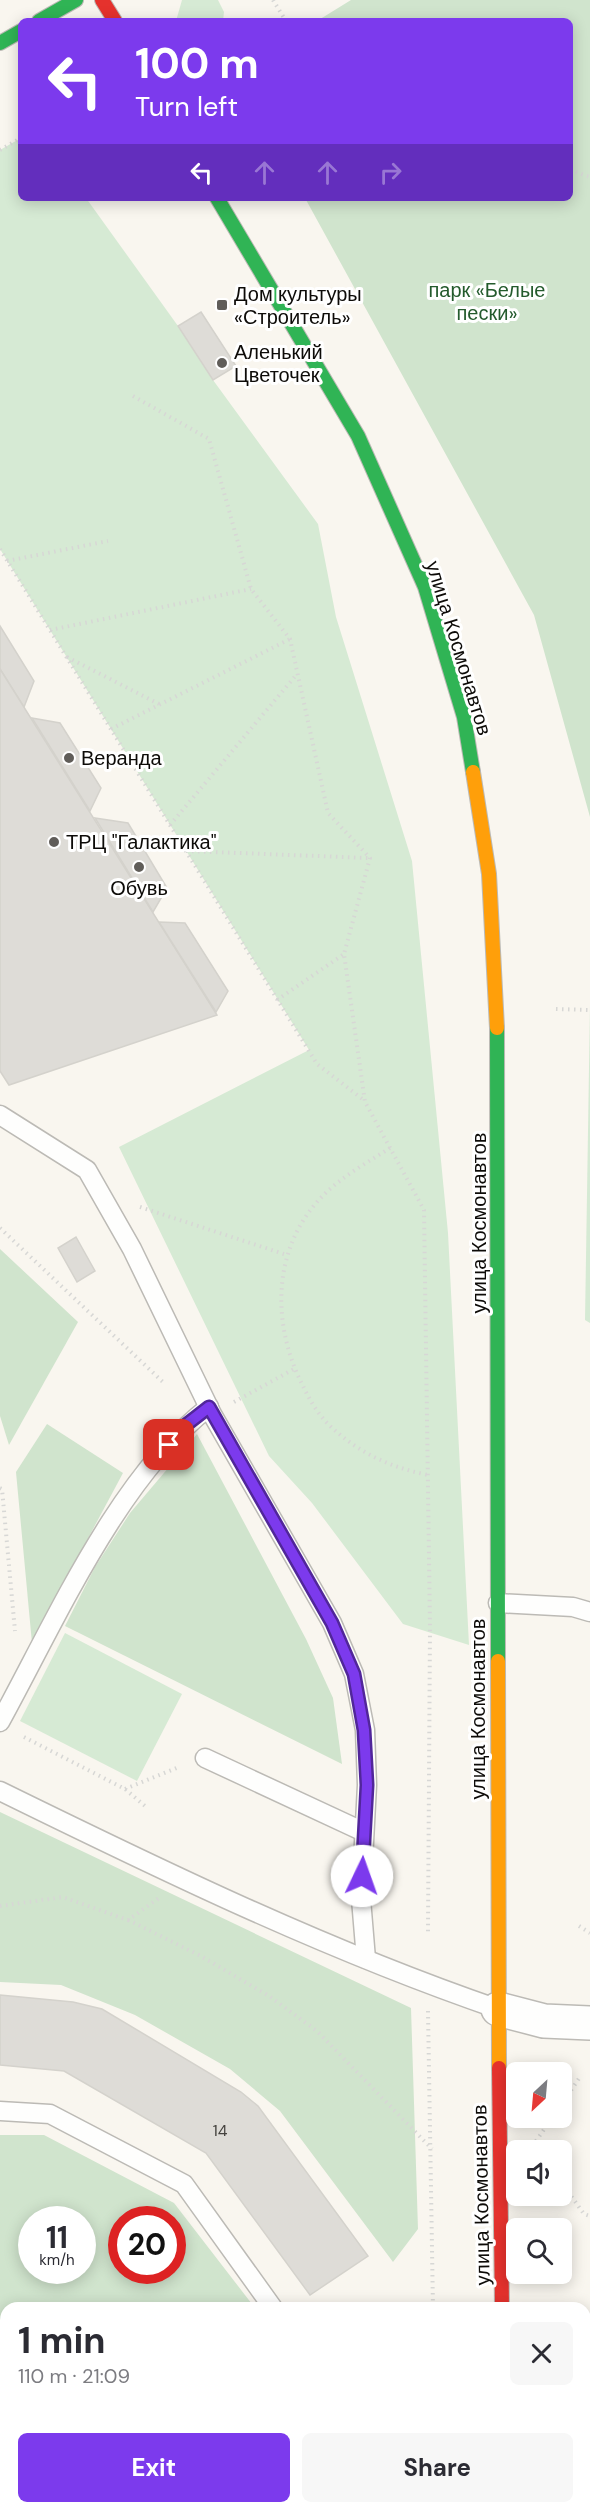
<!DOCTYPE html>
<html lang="en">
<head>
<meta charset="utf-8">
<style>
  body { margin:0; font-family:"DM Sans",sans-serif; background:#f7f7f7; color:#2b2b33; height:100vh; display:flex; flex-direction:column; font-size:22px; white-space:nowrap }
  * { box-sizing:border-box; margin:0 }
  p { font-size:20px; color:#7c7c81 }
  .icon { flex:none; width:33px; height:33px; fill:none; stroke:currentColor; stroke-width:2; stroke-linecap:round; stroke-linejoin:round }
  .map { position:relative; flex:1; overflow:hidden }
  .panel { position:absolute; left:0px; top:2302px; width:591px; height:212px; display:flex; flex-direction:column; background:#fff; border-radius:18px 18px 0 0; box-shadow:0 3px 15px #0003 }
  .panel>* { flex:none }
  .hud { position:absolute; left:18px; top:18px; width:555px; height:183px; border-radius:9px; box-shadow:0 3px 15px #0003; background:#7c3aed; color:#fff; overflow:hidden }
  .needle { width:39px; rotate:206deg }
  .buttons { position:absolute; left:506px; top:2062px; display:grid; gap:12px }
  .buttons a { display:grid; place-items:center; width:66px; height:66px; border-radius:9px; background:#fff; box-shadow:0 3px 15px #0003; font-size:30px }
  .speed { position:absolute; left:18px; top:2206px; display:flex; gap:12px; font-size:30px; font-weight:700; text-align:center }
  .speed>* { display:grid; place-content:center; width:78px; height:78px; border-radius:50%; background:#fff; box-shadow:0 3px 15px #0003; line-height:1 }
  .speed small { font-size:15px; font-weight:400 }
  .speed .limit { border:9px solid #d22; background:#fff; color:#111 }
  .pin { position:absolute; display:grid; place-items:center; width:51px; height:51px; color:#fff; margin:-26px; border-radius:12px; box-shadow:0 3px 9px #0006 }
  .me { position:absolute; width:66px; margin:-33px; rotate:3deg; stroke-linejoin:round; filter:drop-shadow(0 0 4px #0008) }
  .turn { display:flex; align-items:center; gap:21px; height:126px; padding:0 18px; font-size:27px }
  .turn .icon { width:78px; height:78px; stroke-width:2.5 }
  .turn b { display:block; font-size:42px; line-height:51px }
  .lanes { display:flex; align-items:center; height:57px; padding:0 18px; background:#0003; justify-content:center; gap:30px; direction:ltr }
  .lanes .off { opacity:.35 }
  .round { display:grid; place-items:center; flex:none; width:63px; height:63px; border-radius:9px; background:#f7f7f7 }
  .head { display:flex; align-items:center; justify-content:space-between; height:102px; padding:0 18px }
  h1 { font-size:36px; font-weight:700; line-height:45px }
  .action { display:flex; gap:12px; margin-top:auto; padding:12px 18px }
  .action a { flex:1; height:69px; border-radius:9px; background:#7c3aed; color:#fff; font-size:24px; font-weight:700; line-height:69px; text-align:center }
  .action a+a { background:#f7f7f7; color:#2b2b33 }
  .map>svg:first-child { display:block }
  .green { fill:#d6ead4 }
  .forest { fill:#d0e4cd; fill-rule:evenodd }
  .building { fill:#dedcd7; stroke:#d4d2cc; stroke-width:1.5 }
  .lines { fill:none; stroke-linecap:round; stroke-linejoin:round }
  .lane-casing { stroke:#bcbab5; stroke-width:21 }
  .street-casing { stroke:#bcbab5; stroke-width:36 }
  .fast-casing { stroke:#bcbab5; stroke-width:16 }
  .slow-casing { stroke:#bcbab5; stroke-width:16 }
  .jam-casing { stroke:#bcbab5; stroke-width:16 }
  .path { stroke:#d7d7d5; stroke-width:4; stroke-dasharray:1.5 4.5; stroke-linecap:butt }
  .lane { stroke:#fefefd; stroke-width:18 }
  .street { stroke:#fefefd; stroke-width:33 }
  .fast { stroke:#30b455; stroke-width:14 }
  .slow { stroke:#ff9f0a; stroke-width:14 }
  .jam { stroke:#e5322d; stroke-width:14 }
  .route-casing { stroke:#51269a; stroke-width:15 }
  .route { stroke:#7c3aed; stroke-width:10 }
  .poi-dot { fill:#605d59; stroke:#fff; stroke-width:2 }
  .labels { text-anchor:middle; stroke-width:6; stroke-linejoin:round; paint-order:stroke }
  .number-label { font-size:16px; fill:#44423e }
  .park-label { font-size:20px; fill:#245b2d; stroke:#fff }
  .poi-label { font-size:20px; fill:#0d0b08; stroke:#fff; text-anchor:start }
  .street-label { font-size:20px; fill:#0d0b08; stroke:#fff }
</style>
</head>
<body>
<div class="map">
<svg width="590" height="2513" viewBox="0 0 590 2513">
  <rect width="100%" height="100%" fill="#f9f6ef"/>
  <!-- green -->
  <g class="green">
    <polygon points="182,0 218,0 224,12 223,21 176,21"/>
    <polygon points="21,138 21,198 86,198 178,326 213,380 318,524 336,617 412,861 448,1233 469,1645 403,1624 312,1503 269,1456 119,1147 309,1050 0,549 0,150"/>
    <polygon points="590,1005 590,1323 585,1320"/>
    <polygon points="65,1633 182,1694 137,1781 20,1721"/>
  </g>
  <!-- forest -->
  <g class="forest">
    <polygon points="351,0 590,0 590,817 534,615 305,198 570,198 570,21 317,21"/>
    <polygon points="0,1249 78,1322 9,1445 0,1416"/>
    <polygon points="47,1424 123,1473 32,1643 16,1472"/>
    <polygon points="197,1434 306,1639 333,1698 342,1764 65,1626 95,1567 130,1513"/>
    <polygon points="0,1812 411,2008 418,2229 393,2262 280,2111 230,2069 135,2015 61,1985 0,1982"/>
    <path d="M0 2135H44L174 2203 255 2308H6V2369L0 2368ZM32 2220H82V2271H32ZM122 2220H172V2271H122Z"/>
    <polygon points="246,2508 372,2508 375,2513 252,2513"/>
  </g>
  <!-- building -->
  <g class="building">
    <polygon points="201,312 236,366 213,380 178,326"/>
    <polygon points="0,626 34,681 24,707 0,669"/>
    <polygon points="0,669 217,1015 9,1085 0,1071"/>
    <polygon points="32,718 60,723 101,788 90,811"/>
    <polygon points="95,818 128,823 167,888 153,912"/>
    <polygon points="159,922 185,923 228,991 216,1012"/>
    <polygon points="76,1237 95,1271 77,1282 58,1248"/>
    <polygon points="0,1995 73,2002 102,2009 241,2092 258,2106 368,2256 310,2295 206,2153 64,2071 0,2065"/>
    <polygon points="0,2388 6,2390 6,2461 0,2459"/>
    <polygon points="114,2508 220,2508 226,2513 120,2513"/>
  </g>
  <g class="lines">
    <defs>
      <g id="lane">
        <polyline points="0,1115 87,1170 132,1249 212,1414 332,1623 354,1674 365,1730 367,1785 361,1899 366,1959"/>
        <polyline points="498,1603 573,1607 590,1612"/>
        <path d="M0 1722C55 1622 118 1477 209 1407"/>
        <polyline points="205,1758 364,1832"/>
        <path d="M0 1791C163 1871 326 1950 498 2009"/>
        <polyline points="0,2111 50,2114 184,2184 273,2308"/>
        <polyline points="387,2508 389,2513"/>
        <polyline points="0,2509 12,2513"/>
      </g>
      <polyline id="street" points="498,2009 544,2021 590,2023"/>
      <g id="fast">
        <polyline points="39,21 76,0"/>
        <polyline points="0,43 21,31"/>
        <polyline points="217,198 358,436 425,587 464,717 473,772"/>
        <polyline points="497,1028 498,1661"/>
      </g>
      <g id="slow">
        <polyline points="473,772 489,874 497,1028"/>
        <polyline points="498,1661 499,2068"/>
        <polyline points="504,2508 504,2513"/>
      </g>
      <g id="jam">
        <polyline points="102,0 115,21"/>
        <polyline points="499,2068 502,2308"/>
      </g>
    </defs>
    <!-- lane casing -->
    <use href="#lane" class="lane-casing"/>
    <!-- street casing -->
    <use href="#street" class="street-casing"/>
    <!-- fast casing -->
    <use href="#fast" class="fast-casing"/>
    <!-- slow casing -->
    <use href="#slow" class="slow-casing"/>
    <!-- jam casing -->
    <use href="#jam" class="jam-casing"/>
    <!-- path -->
    <g class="path">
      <polyline points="273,0 286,21"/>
      <polyline points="0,150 21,138"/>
      <polyline points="570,170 590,177"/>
      <polyline points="133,396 209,439 251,589 290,639 328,813 370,858 344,954 365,1102 424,1210 430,1627 428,1932"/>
      <polyline points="0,549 317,1064 365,1101"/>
      <polyline points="7,561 108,541"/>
      <polyline points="50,630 251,589"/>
      <polyline points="67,657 159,704"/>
      <polyline points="111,729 290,639"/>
      <polyline points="170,825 297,674"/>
      <polyline points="186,851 369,858"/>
      <polyline points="277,1000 344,954"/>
      <polyline points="556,1009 590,1010"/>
      <path d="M390 1148C365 1164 337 1179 317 1202 271 1254 273 1328 303 1386 309 1399 318 1414 328 1424 357 1452 389 1467 428 1475"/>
      <polyline points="140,1207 287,1255"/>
      <polyline points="0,1228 165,1384"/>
      <polyline points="234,1402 294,1369"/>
      <polyline points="0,1488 2,1489 15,1631"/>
      <polyline points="24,1737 125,1789 145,1806"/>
      <polyline points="125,1789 179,1767"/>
      <polyline points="0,1906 63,1897 128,1920 159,1898"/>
      <polyline points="128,1920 199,1955 269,1996 317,2031 432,2149"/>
      <polyline points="579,1926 590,1933"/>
      <polyline points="428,2011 433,2308"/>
      <polyline points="561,2105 580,2077"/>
      <polyline points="536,2141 552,2118"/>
      <polyline points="561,2182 584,2214 590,2216"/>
      <polyline points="435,2508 435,2513"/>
    </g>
    <!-- lane -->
    <use href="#lane" class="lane"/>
    <!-- street -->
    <use href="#street" class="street"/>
    <!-- fast -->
    <use href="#fast" class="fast"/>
    <!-- slow -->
    <use href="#slow" class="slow"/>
    <!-- jam -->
    <use href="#jam" class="jam"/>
  </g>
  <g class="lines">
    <defs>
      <polyline id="route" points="169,1445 182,1428 209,1407 332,1623 354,1674 364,1730 367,1785 362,1876"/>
    </defs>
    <!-- route casing -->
    <use href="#route" class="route-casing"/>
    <!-- route -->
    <use href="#route" class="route"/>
  </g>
  <!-- markers -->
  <g class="poi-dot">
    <rect x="216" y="299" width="12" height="12" rx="3"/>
    <circle cx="222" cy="363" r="6"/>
    <circle cx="69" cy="758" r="6"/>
    <circle cx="54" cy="842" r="6"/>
    <circle cx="139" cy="867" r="6"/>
  </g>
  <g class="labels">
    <!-- number labels -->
    <g class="number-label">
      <text x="220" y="2136">14</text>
    </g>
    <!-- park labels -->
    <g class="park-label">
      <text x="487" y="297">парк «Белые<tspan x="487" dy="23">пески»</tspan></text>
    </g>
    <!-- poi labels -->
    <g class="poi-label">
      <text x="234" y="301">Дом культуры<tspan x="234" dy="23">«Строитель»</tspan></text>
      <text x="234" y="359">Аленький<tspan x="234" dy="23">Цветочек</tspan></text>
      <text x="81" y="765">Веранда</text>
      <text x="66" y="849">ТРЦ "Галактика"</text>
      <text x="139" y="895" text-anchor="middle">Обувь</text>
    </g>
    <!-- street labels -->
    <g class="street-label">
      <text transform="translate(459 648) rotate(73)" y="7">улица Космонавтов</text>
      <text transform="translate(479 1223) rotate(-90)" y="7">улица Космонавтов</text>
      <text transform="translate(478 1709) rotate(-90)" y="7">улица Космонавтов</text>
      <text transform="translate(481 2195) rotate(-91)" y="7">улица Космонавтов</text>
    </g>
  </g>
</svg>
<div class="buttons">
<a><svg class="needle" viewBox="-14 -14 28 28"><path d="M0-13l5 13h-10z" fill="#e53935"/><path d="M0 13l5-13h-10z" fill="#7c7c81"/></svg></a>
<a><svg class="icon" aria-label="sound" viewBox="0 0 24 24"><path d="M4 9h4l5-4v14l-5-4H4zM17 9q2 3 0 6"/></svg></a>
<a><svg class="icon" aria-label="search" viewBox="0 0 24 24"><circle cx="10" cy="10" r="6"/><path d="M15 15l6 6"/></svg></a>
</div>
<div class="speed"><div>11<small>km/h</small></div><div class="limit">20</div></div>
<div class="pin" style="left:169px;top:1445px;background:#d93025"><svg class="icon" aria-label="arrive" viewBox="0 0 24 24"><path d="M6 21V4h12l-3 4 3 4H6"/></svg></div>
<svg class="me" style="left:362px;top:1876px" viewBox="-20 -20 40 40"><circle r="19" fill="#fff"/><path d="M0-13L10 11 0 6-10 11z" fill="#7c3aed"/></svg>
<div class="hud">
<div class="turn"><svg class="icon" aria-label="left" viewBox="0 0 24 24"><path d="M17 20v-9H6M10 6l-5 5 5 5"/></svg><div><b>100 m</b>Turn left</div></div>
<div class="lanes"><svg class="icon" aria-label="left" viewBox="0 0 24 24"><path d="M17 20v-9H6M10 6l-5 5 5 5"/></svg><svg class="icon off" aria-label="ahead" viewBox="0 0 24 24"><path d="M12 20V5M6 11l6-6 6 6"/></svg><svg class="icon off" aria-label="ahead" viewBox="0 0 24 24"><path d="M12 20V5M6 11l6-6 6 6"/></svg><svg class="icon off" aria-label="right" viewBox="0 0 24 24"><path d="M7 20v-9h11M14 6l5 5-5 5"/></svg></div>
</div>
<section class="panel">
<div class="head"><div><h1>1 min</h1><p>110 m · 21:09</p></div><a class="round"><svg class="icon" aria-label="close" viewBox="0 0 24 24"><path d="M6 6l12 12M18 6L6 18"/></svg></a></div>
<div class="action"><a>Exit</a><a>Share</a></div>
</section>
</div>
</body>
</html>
